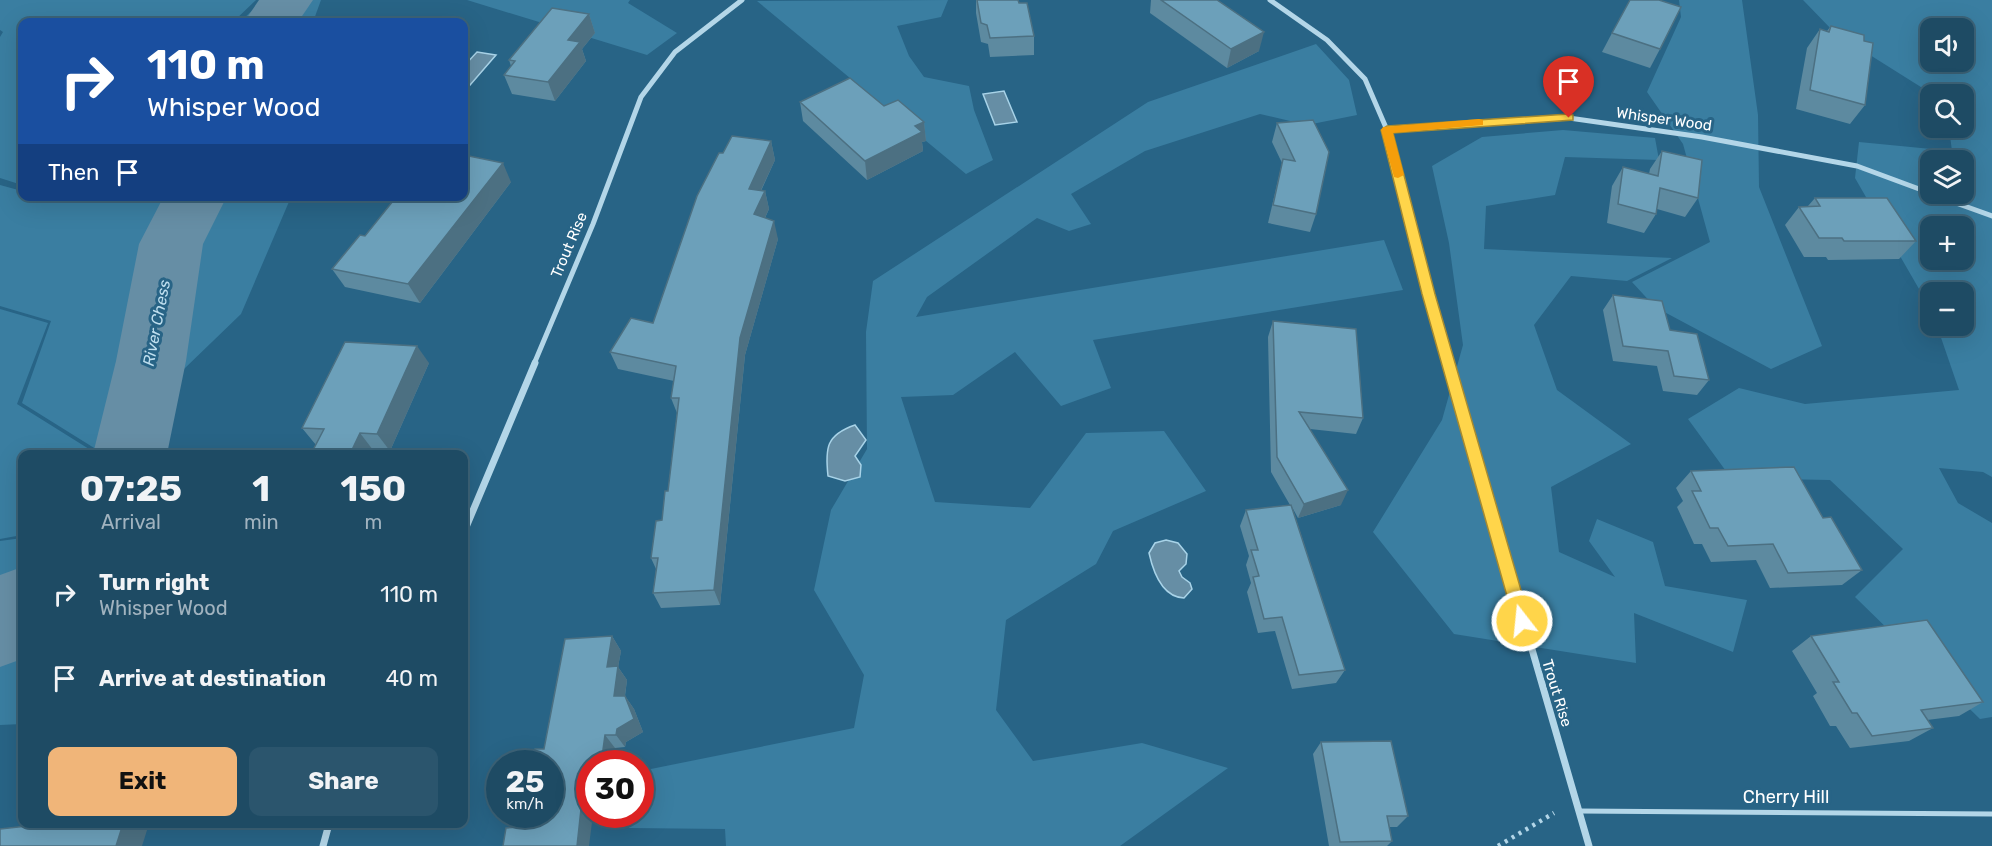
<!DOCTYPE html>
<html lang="en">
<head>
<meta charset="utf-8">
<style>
  body { margin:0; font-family:Rubik,sans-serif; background:#2b556d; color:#f1f3f6; height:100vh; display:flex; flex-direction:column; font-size:22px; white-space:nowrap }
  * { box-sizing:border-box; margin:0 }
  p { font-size:20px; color:#a1b3bf }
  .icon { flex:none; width:33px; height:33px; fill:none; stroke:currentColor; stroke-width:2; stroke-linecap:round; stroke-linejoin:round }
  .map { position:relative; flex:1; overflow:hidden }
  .details { position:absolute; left:18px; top:450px; width:450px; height:378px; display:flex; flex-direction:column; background:#1e4b64; border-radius:12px; box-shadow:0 6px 24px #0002,0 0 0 2px #3c6378 }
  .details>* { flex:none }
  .banner { position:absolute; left:18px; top:18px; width:450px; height:183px; border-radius:12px; box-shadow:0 6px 24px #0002,0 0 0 2px #3c6378; background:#1a4fa0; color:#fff; overflow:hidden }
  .tools { position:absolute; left:1920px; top:18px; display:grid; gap:12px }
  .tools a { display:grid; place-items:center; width:54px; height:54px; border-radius:12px; background:#1e4b64; box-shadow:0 6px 24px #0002,0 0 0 2px #3c6378; font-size:30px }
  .speed { position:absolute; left:486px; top:750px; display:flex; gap:12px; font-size:30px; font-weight:700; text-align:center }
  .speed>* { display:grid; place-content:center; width:78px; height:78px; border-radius:50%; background:#1e4b64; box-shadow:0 6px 24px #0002,0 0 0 2px #3c6378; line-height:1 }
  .speed small { font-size:15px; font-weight:400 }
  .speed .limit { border:9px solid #d22; background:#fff; color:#111 }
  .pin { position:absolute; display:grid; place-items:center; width:51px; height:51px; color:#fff; margin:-62px -26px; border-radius:50% 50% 50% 0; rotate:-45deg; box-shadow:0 0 6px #0007 }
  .pin .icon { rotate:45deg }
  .me { position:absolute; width:66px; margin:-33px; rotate:344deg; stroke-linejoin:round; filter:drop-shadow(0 0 4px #0008) }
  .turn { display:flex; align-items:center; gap:21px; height:126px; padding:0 30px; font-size:27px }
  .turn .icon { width:78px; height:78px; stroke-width:2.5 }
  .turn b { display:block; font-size:42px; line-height:51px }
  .then { display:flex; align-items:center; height:57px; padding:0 30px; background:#0003; gap:12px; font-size:22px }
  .eta { display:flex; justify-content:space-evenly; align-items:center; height:102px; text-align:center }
  .eta b { font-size:36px; font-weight:700; line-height:42px }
  .primary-button { display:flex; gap:12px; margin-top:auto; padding:12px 30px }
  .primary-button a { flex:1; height:69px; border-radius:12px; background:#f0b579; color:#111; font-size:24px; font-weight:700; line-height:69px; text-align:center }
  .primary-button a+a { background:#2b556d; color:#f1f3f6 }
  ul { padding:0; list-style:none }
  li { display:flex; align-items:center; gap:18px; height:84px; padding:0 30px }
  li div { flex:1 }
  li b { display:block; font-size:22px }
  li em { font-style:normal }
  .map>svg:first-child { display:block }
  .green { fill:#3a7ea1; fill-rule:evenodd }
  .water { fill:#668ea5; stroke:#a8d3e8; stroke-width:1.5 }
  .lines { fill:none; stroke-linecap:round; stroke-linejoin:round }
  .river { fill:#668ea5; fill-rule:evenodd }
  .path { stroke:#b3d6e8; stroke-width:4.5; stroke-dasharray:3 5; stroke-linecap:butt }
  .lane { stroke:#b3d6e8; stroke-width:5 }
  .street-far1 { stroke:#b3d6e8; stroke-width:5 }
  .street { stroke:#b3d6e8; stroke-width:7 }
  .wall { fill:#5d8aa0 }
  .shaded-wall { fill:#4c7082 }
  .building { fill:#6ca0ba; stroke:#4c7082; stroke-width:1.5 }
  .route { fill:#ffd54a; stroke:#a68a30; stroke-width:1.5 }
  .slow { fill:#f59e0b }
  .labels { text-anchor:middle; stroke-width:6; stroke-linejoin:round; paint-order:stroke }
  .street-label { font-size:15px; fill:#fff; stroke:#286486 }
  .water-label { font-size:16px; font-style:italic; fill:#bfdfef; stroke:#286486 }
  .near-street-label { font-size:18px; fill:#fff; stroke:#286486 }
</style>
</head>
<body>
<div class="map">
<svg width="1992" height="846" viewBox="0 0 1992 846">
  <rect width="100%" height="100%" fill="#286486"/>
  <!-- green -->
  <g class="green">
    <polygon points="0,0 256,0 233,22 22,22 22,185 0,178 0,37 3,32 0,30"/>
    <polygon points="263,0 321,0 313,22 240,22"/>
    <polygon points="467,0 630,0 628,3 677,33 647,55"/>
    <polygon points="948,0 941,17 897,26 909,56 924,77 969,86 974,110 993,160 966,174 757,1"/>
    <polygon points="1679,0 1742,0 1758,115 1759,187 1822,346 1771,369 1655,307 1632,282 1710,242 1683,144 1647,92 1681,17"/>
    <path d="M1803 0H1992V477L1983 472 1939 468 1958 503 1992 523V717L1980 719 1855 597 1903 549 1830 480 1731 478 1688 419 1739 388 1805 404 1959 390 1937 326H1964V292H1930V308L1855 178 1859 142 1952 151 1949 128H1964V94H1932L1835 33ZM1930 28H1964V62H1930ZM1930 160H1964V194H1930ZM1930 226H1964V260H1930Z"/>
    <polygon points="1316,44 1349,80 1357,115 1307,125 1260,114 1145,151 1071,194 1091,224 1069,231 1037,218 927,297 916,317 1384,240 1403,290 1093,340 1111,388 1061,406 1015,352 953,395 901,397 935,502 1030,508 1086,433 1164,431 1206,491 1113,531 1096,564 1006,620 996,710 1033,761 1142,743 1228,768 1120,846 726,846 725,829 629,828 632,815 640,814 641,771 854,728 864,675 814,590 831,510 867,449 866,332 873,281 1148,102"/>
    <polygon points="1563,130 1655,138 1659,160 1565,157 1555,195 1486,206 1484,249 1672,258 1627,281 1571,276 1534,325 1557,390 1631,444 1551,487 1559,552 1615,577 1589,541 1597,519 1653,542 1665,586 1747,600 1733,652 1634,613 1636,663 1454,634 1373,532 1442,420 1463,345 1449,243 1432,166 1482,137"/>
    <polygon points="0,185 22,191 22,196 51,199 56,196 291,197 241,314 99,451 22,403 51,321 0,306"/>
    <polygon points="0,309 48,323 17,404 97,454 124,449 123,454 22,454 22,535 0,539"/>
    <polygon points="22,538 22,724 0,725 0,541"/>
  </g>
  <!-- water -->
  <g class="water">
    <polygon points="477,52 496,55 464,92 464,66"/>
    <polygon points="1004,91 1017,122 995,125 983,94"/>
    <path d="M855 425 866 440 855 456 861 465 860 477 845 481 828 476C825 448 826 435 855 425Z"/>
    <path d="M1166 540 1178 543 1187 554 1186 564 1179 571 1182 577 1190 583 1192 589 1184 598C1162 597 1153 571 1149 553L1155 543Z"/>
  </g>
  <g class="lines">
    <!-- river -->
    <g class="river">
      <polygon points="259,0 313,0 298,22 244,22"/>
      <polygon points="164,196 227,196 203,244 186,361 167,454 93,454 116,361 139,244"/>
      <polygon points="22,567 22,659 0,667 0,575"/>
    </g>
    <!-- path -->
    <polyline class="path" points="1498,846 1554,813"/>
    <!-- lane -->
    <polyline class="lane" points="1579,811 1992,814"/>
    <!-- street-far1 -->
    <g class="street-far1">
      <polyline points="1270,0 1327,40 1365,79 1387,130 1449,364"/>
      <polyline points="1387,130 1569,118 1702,137 1857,166 1930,193"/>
      <polyline points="1931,194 1992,216"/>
      <polyline points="534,364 593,224 641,97 675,52 742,0"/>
    </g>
    <!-- street -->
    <g class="street">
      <polyline points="1449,363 1589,846"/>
      <polyline points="464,532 535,363"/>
      <polyline points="323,846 329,824"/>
    </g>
  </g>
  <!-- wall -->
  <g class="wall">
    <polygon points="976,0 1018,0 1034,36 1034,55 990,57 988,44 981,42 976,13"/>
    <polygon points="1151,0 1217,0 1259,51 1227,68 1150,13"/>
    <polygon points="589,14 595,33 582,49 586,61 555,101 512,94 504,75 511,66 509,60"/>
    <polygon points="1831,26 1864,41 1865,105 1850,124 1796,109 1807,48 1820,29 1827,31"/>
    <polygon points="1612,33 1660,49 1650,68 1602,52"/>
    <polygon points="800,102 884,106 924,122 926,141 922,142 923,151 867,180 803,121"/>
    <polygon points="1313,120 1316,214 1310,232 1268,223 1282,163 1272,142 1277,123"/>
    <polygon points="771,141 775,160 761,191 765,191 769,209 765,218 778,239 745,355 720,605 661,608 653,593 656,569 651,558 662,520 668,491 677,413 671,398 674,381 618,369 610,352 653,323 723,153"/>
    <polygon points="1662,151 1698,198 1685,217 1657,209 1656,214 1644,233 1607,223 1612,186 1623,167 1649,174 1650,169"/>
    <polygon points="511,182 420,303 345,287 332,269 365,236"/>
    <polygon points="1815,198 1916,241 1899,259 1828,260 1826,257 1804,257 1785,225 1799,207 1808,206"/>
    <polygon points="1613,295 1670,330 1709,380 1697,395 1663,391 1657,366 1613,361 1603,310"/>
    <polygon points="1273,321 1363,418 1356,434 1310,429 1341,505 1298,518 1292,507 1345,670 1336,683 1292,689 1275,631 1258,633 1247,592 1251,583 1246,565 1249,556 1240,526 1246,510 1290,505 1271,472 1268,337"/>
    <polygon points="429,363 390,451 373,450 371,454 311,454 316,445 302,428"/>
    <polygon points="1691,471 1823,518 1862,570 1842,585 1770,588 1756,560 1711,562 1702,544 1694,544 1677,507 1683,501 1676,488"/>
    <polygon points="612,636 621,651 618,667 627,680 625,696 634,709 643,732 626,742 625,747 615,748 590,764 590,814 521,827"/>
    <polygon points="1811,636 1983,702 1959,716 1927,720 1933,728 1909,741 1850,748 1836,726 1830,726 1813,696 1817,693 1792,651"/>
    <polygon points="1321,742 1408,816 1397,827 1389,827 1392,841 1387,846 1329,846 1313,754"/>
  </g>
  <!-- shaded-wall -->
  <g class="shaded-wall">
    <polygon points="589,14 595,33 582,49 586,61 555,101 548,82 568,40"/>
    <polygon points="1264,32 1259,51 1227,68 1231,49"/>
    <polygon points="924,122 926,141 922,142 923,151 867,180 865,161 915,126"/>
    <polygon points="771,141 775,160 753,207 749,189"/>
    <polygon points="503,163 511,182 420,303 408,284"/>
    <polygon points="765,191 769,209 758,232 754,214"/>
    <polygon points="774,221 778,239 745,355 720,605 714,590 740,338"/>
    <polygon points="417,346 429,363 390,451 377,434"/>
    <polygon points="360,433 373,450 371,454 350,454"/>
    <polygon points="1348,490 1341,505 1298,518 1304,504"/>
    <polygon points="612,636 621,651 618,667 627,680 623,709 614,696 607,667"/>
    <polygon points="625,696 634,709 643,732 626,742 625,747 616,735"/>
    <polygon points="605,735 615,748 613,764 601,764"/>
    <polygon points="582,800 590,807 590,814 593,814 589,846 577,846"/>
    <polygon points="123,824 149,824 142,846 116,846"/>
  </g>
  <!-- building -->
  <g class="building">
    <polygon points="977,0 1018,0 1019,3 1027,3 1034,36 990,38 987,25 981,23"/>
    <polygon points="1161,0 1217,0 1264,32 1231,49"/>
    <polygon points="1630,0 1659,0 1681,7 1660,49 1612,33"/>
    <polygon points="552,8 589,14 568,40 580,42 548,82 504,75 515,61 509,60"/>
    <polygon points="1831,26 1864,35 1864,41 1873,43 1865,105 1810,90 1820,29 1829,32"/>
    <polygon points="850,78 884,106 898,100 924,122 915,126 922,132 865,161 800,102"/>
    <polygon points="1313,120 1329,152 1316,214 1273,205 1283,159 1295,161 1277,123"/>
    <polygon points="732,136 771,141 749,189 765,191 754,214 774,221 740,338 714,590 653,593 658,558 651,558 656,521 662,520 665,491 668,491 679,398 671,398 676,366 610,352 631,318 653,323 697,196 719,153 723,153"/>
    <polygon points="1662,151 1702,160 1698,198 1660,188 1656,214 1618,204 1623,167 1658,176"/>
    <polygon points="464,155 503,163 408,284 332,269 360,235 365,236 397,196 464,196"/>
    <polygon points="1815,198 1887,198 1916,241 1844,241 1842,238 1819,238 1799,207 1820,206"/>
    <polygon points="1613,295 1662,301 1670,330 1697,334 1709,380 1674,376 1668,351 1623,346"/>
    <polygon points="1273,321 1356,329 1363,418 1299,412 1348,490 1304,504 1277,457"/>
    <polygon points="345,342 417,346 377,434 360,433 350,454 311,454 324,429 302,428"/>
    <polygon points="1794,467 1823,518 1831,517 1862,570 1788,573 1773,544 1728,546 1718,528 1710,528 1692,491 1701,491 1691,471"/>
    <polygon points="1291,505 1345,670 1299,675 1282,617 1264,619 1253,577 1259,576 1251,550 1258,550 1246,510"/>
    <polygon points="1927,620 1983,702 1921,710 1933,728 1872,736 1857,713 1852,713 1833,682 1839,682 1811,636"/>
    <polygon points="612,636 607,667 618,666 614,696 625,696 634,719 617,729 616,735 605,735 601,764 590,764 590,799 582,800 577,846 503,846 506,828 521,827 523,814 550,814 550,764 532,764 535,749 544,749 565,639"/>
    <polygon points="1391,741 1408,816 1387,816 1392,841 1340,842 1321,742"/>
    <polygon points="28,824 123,824 116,846 0,846 0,829 27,826"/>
  </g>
  <!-- route -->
  <polygon class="route" points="1569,114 1573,115 1573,120 1393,133 1435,294 1530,621 1527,626 1522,628 1517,626 1514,621 1422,294 1381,130 1387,126"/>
  <!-- slow -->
  <polygon class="slow" points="1479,119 1483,120 1483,125 1393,133 1404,175 1398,178 1394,177 1381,130 1383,127"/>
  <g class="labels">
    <!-- street labels -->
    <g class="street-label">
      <text transform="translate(1664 119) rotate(8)" y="5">Whisper Wood</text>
      <text transform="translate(569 245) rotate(-67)" y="5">Trout Rise</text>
      <text transform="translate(1557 693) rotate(73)" y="5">Trout Rise</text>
    </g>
    <!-- water labels -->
    <g class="water-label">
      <text transform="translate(156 323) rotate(-79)" y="6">River Chess</text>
    </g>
    <!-- near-street labels -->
    <g class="near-street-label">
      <text x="1786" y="803">Cherry Hill</text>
    </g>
  </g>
</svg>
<div class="tools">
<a><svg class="icon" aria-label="sound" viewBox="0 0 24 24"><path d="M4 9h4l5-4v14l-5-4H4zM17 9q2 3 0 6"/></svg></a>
<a><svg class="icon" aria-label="search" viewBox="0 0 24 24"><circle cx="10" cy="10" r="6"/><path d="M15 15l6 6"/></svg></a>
<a><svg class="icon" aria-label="layers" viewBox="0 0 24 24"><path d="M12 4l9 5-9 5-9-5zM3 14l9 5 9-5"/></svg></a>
<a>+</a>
<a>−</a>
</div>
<div class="speed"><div>25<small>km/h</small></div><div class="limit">30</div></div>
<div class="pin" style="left:1569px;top:118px;background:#d93025"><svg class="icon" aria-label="arrive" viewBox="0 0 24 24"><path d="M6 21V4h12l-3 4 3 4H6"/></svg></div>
<svg class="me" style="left:1522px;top:621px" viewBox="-20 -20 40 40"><circle r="17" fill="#ffd54a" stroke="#fff" stroke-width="3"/><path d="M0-11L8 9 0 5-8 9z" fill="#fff"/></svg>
<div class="banner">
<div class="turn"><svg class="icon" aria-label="right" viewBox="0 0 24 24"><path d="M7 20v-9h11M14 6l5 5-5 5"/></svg><div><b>110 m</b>Whisper Wood</div></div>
<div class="then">Then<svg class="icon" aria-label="arrive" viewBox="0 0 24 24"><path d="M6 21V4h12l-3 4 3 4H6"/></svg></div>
</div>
<section class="details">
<div class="eta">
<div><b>07:25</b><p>Arrival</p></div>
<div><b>1</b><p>min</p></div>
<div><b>150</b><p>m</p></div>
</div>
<ul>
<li><svg class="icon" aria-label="right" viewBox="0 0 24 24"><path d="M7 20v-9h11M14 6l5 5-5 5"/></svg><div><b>Turn right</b><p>Whisper Wood</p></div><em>110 m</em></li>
<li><svg class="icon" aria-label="arrive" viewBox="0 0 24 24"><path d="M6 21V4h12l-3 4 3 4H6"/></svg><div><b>Arrive at destination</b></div><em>40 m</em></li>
</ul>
<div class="primary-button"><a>Exit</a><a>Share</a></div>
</section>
</div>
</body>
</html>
